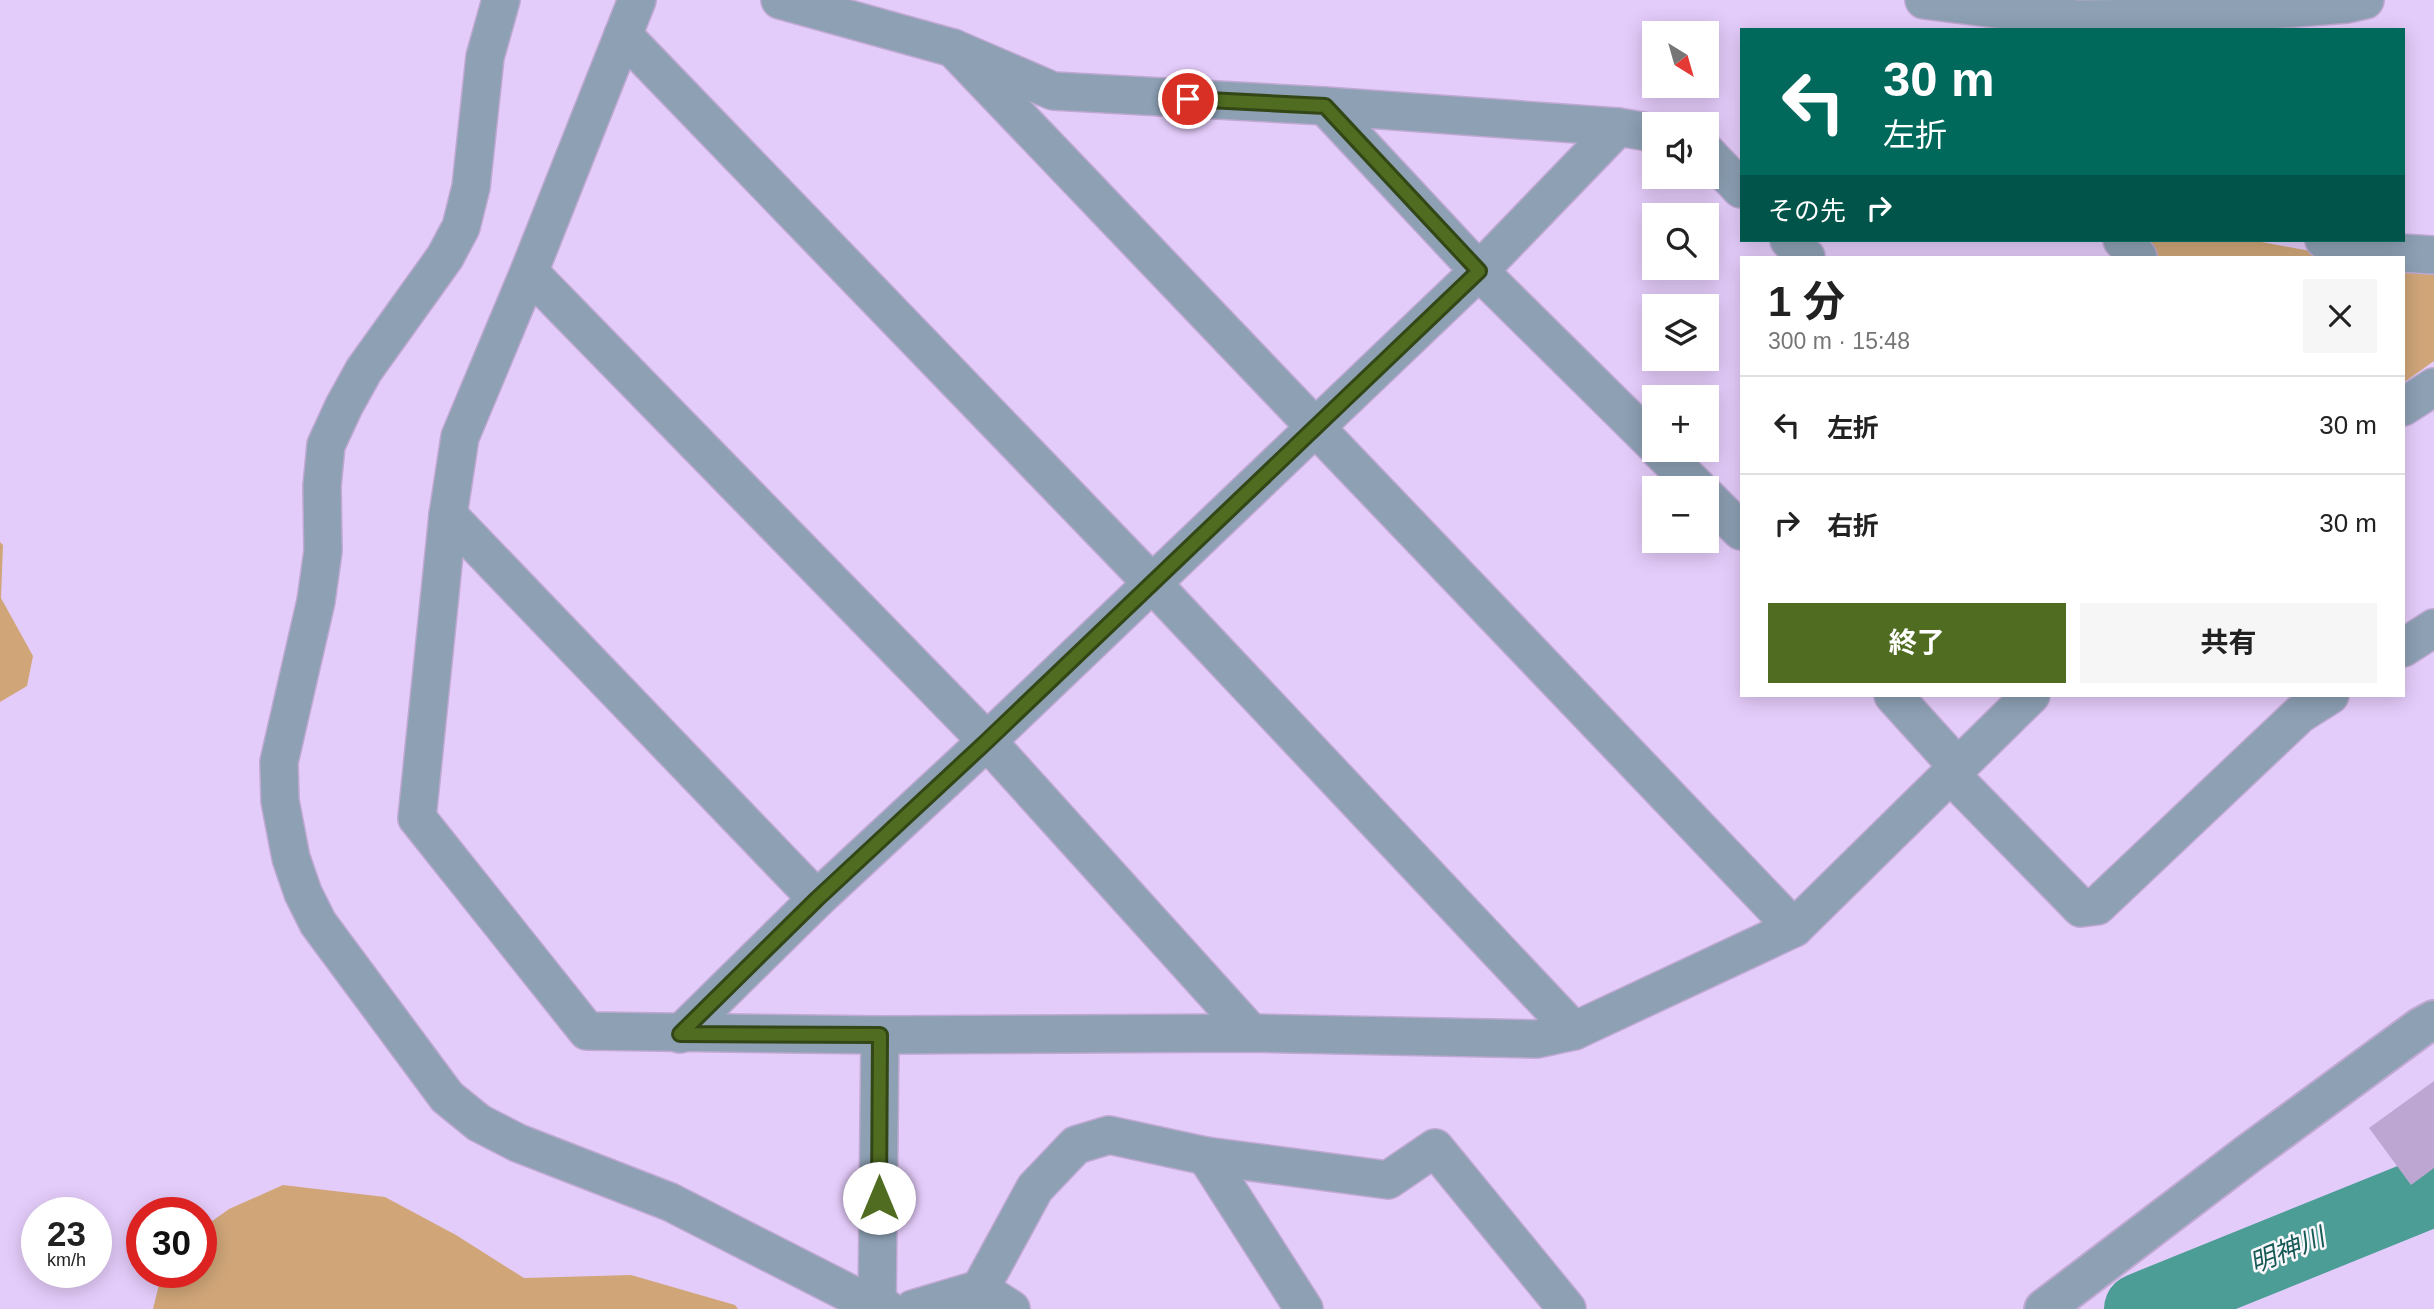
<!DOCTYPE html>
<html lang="ja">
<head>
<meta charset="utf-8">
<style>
  body { margin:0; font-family:Helvetica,"Noto Sans JP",sans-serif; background:#f6f6f6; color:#222; height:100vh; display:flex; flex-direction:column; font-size:26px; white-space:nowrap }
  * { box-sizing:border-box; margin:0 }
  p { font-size:23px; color:#767676 }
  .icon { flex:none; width:38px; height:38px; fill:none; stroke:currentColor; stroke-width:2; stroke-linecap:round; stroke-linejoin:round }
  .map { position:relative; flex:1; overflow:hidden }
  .details { position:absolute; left:1740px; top:256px; width:665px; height:441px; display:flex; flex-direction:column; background:#fff; border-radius:0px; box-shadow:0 4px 18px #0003 }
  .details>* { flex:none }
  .guide { position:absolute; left:1740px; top:28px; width:665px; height:214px; border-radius:0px; box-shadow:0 4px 18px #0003; background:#00695c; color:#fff; overflow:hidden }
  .needle { width:46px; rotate:143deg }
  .buttons { position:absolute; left:1642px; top:21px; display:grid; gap:14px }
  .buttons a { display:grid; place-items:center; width:77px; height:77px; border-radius:0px; background:#fff; box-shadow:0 4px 18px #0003; font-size:35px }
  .speed { position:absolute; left:21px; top:1197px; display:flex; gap:14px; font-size:35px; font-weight:700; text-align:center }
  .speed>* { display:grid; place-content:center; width:91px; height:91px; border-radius:50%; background:#fff; box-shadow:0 4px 18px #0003; line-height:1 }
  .speed small { font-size:18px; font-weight:400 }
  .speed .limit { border:10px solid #d22; background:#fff; color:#111 }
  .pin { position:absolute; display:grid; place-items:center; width:60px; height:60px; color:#fff; margin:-30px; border:4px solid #fff; border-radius:50%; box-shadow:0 2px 7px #0007 }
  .me { position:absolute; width:77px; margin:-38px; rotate:0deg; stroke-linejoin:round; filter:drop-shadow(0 0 5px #0008) }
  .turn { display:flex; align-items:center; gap:24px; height:147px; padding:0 28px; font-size:32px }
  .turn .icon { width:91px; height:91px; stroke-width:2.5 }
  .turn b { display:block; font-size:49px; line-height:60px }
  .then { display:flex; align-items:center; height:66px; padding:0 28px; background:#0003; gap:14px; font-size:26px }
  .round { display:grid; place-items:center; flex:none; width:74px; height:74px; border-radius:0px; background:#f6f6f6 }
  .headline { display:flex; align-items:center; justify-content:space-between; height:119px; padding:0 28px }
  h1 { font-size:42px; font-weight:700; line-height:52px }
  .cta { display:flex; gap:14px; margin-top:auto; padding:14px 28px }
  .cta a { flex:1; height:80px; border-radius:0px; background:#4f6c21; color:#fff; font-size:28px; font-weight:700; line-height:80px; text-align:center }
  .cta a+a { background:#f6f6f6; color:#222 }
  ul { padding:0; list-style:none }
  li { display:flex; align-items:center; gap:21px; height:98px; padding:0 28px; border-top:2px solid #e0e0e0 }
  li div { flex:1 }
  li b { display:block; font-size:26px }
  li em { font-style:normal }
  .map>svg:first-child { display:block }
  .green { fill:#d0a679 }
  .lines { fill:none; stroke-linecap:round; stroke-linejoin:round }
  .river { stroke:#4c9d96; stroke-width:72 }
  .building { fill:#bda6d2 }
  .minor-casing { stroke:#bfa9d2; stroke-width:40 }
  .tertiary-casing { stroke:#bfa9d2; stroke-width:42 }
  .minor { stroke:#8da0b4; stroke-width:37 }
  .tertiary { stroke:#8da0b4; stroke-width:38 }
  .route-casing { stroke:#334615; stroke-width:18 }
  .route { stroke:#4f6c21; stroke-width:12 }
  .labels { text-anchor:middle; stroke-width:5; stroke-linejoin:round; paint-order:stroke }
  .water-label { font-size:26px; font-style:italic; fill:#155a55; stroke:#faf7fc }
</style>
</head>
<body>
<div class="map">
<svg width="2434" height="1309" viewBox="0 0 2434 1309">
  <rect width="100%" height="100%" fill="#e4ccfa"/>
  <!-- green -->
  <g class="green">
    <polygon points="2138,240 2251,240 2342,257 2151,257"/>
    <polygon points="2403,269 2434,275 2434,361 2403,383"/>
    <polygon points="0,542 3,545 1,598 33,656 27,686 0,702"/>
    <polygon points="283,1185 385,1197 456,1235 524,1278 631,1275 735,1305 738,1309 153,1309 162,1272 201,1272 201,1229 229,1209"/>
  </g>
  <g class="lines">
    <!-- river -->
    <polyline class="river" points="2140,1309 2434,1190"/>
  </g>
  <!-- building -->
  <polygon class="building" points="2434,1081 2434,1168 2411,1185 2369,1128"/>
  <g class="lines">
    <defs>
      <g id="minor">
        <polyline points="501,0 485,57 471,187 461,227 445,257 364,370 344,406 326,445 322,486 323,551 316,601 279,762 280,801 291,858 303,893 318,923 447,1097 479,1123 518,1143 670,1202 878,1308 887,1309"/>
        <polyline points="637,0 529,272 460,437 448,515 417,818 587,1031 880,1035 1251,1033 1537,1039 1574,1031 1794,928 2031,695"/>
        <polyline points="780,0 953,48 1053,91 1325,106 1618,127 1654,133"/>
        <polyline points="1924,0 2077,19 2164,18 2347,4 2365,0"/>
        <polyline points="623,35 1151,582 1574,1031"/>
        <polyline points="953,48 1794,928"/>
        <polyline points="1325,106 1479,271 1654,444"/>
        <polyline points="1706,152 1741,189"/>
        <polyline points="1789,240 1806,257"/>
        <polyline points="2122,240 2138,257"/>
        <polyline points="2324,240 2402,253 2434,255"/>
        <polyline points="529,272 987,741 1251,1033"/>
        <polyline points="2403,407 2434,387"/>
        <polyline points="1659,450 1698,488"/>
        <polyline points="1706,496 1741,531"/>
        <polyline points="448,515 817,899"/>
        <polyline points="2403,648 2434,628"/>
        <polyline points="1893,695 1958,767"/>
        <polyline points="1950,774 2081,908 2097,906 2300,714 2330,695"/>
        <polyline points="680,1034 817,899 987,741 1479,271 1618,127"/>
        <polyline points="1206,1156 1304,1309"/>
        <polyline points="980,1289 1035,1188 1076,1145 1109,1135 1206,1156 1388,1180 1435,1148 1567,1309"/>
        <polyline points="877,1309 880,1035"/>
        <polyline points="913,1309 980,1289 1011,1309"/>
      </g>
      <polyline id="tertiary" points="2044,1309 2248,1154 2421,1027 2434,1020"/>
    </defs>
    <!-- minor casing -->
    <use href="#minor" class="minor-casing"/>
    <!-- tertiary casing -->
    <use href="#tertiary" class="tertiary-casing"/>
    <!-- minor -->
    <use href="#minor" class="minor"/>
    <!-- tertiary -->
    <use href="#tertiary" class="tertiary"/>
  </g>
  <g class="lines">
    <defs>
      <polyline id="route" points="879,1198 880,1035 680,1034 817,899 987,741 1479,271 1325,106 1188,99"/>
    </defs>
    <!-- route casing -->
    <use href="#route" class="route-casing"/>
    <!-- route -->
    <use href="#route" class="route"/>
  </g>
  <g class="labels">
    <!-- water labels -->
    <g class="water-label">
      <text transform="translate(2287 1250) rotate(-22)" y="9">明神川</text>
    </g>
  </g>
</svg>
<div class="buttons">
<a><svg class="needle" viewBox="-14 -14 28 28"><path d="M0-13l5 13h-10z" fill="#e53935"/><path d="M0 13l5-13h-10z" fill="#767676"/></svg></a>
<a><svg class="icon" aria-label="sound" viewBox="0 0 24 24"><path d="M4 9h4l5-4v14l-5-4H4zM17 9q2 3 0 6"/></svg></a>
<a><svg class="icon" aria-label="search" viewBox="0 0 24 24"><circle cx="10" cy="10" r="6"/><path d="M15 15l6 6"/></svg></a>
<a><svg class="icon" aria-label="layers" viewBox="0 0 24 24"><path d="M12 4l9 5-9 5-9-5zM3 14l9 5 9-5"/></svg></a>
<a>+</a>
<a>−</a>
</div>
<div class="speed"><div>23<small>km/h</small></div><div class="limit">30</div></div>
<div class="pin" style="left:1188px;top:99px;background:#d93025"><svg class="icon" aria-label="arrive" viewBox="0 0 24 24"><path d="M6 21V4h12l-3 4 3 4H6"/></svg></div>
<svg class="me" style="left:879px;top:1198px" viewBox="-20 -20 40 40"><circle r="19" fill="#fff"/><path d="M0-13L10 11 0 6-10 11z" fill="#4f6c21"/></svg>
<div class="guide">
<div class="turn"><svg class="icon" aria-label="left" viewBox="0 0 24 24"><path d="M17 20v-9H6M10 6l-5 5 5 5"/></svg><div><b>30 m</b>左折</div></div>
<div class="then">その先<svg class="icon" aria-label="right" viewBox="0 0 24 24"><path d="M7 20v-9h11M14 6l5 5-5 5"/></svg></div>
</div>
<section class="details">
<div class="headline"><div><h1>1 分</h1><p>300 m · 15:48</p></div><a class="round"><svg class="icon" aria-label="close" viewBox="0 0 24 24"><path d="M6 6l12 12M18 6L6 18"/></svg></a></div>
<ul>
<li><svg class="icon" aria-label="left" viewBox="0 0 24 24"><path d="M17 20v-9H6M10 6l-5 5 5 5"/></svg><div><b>左折</b></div><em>30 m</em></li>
<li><svg class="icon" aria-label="right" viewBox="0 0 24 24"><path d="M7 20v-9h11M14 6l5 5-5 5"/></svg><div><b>右折</b></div><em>30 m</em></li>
</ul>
<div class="cta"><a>終了</a><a>共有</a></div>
</section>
</div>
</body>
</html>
